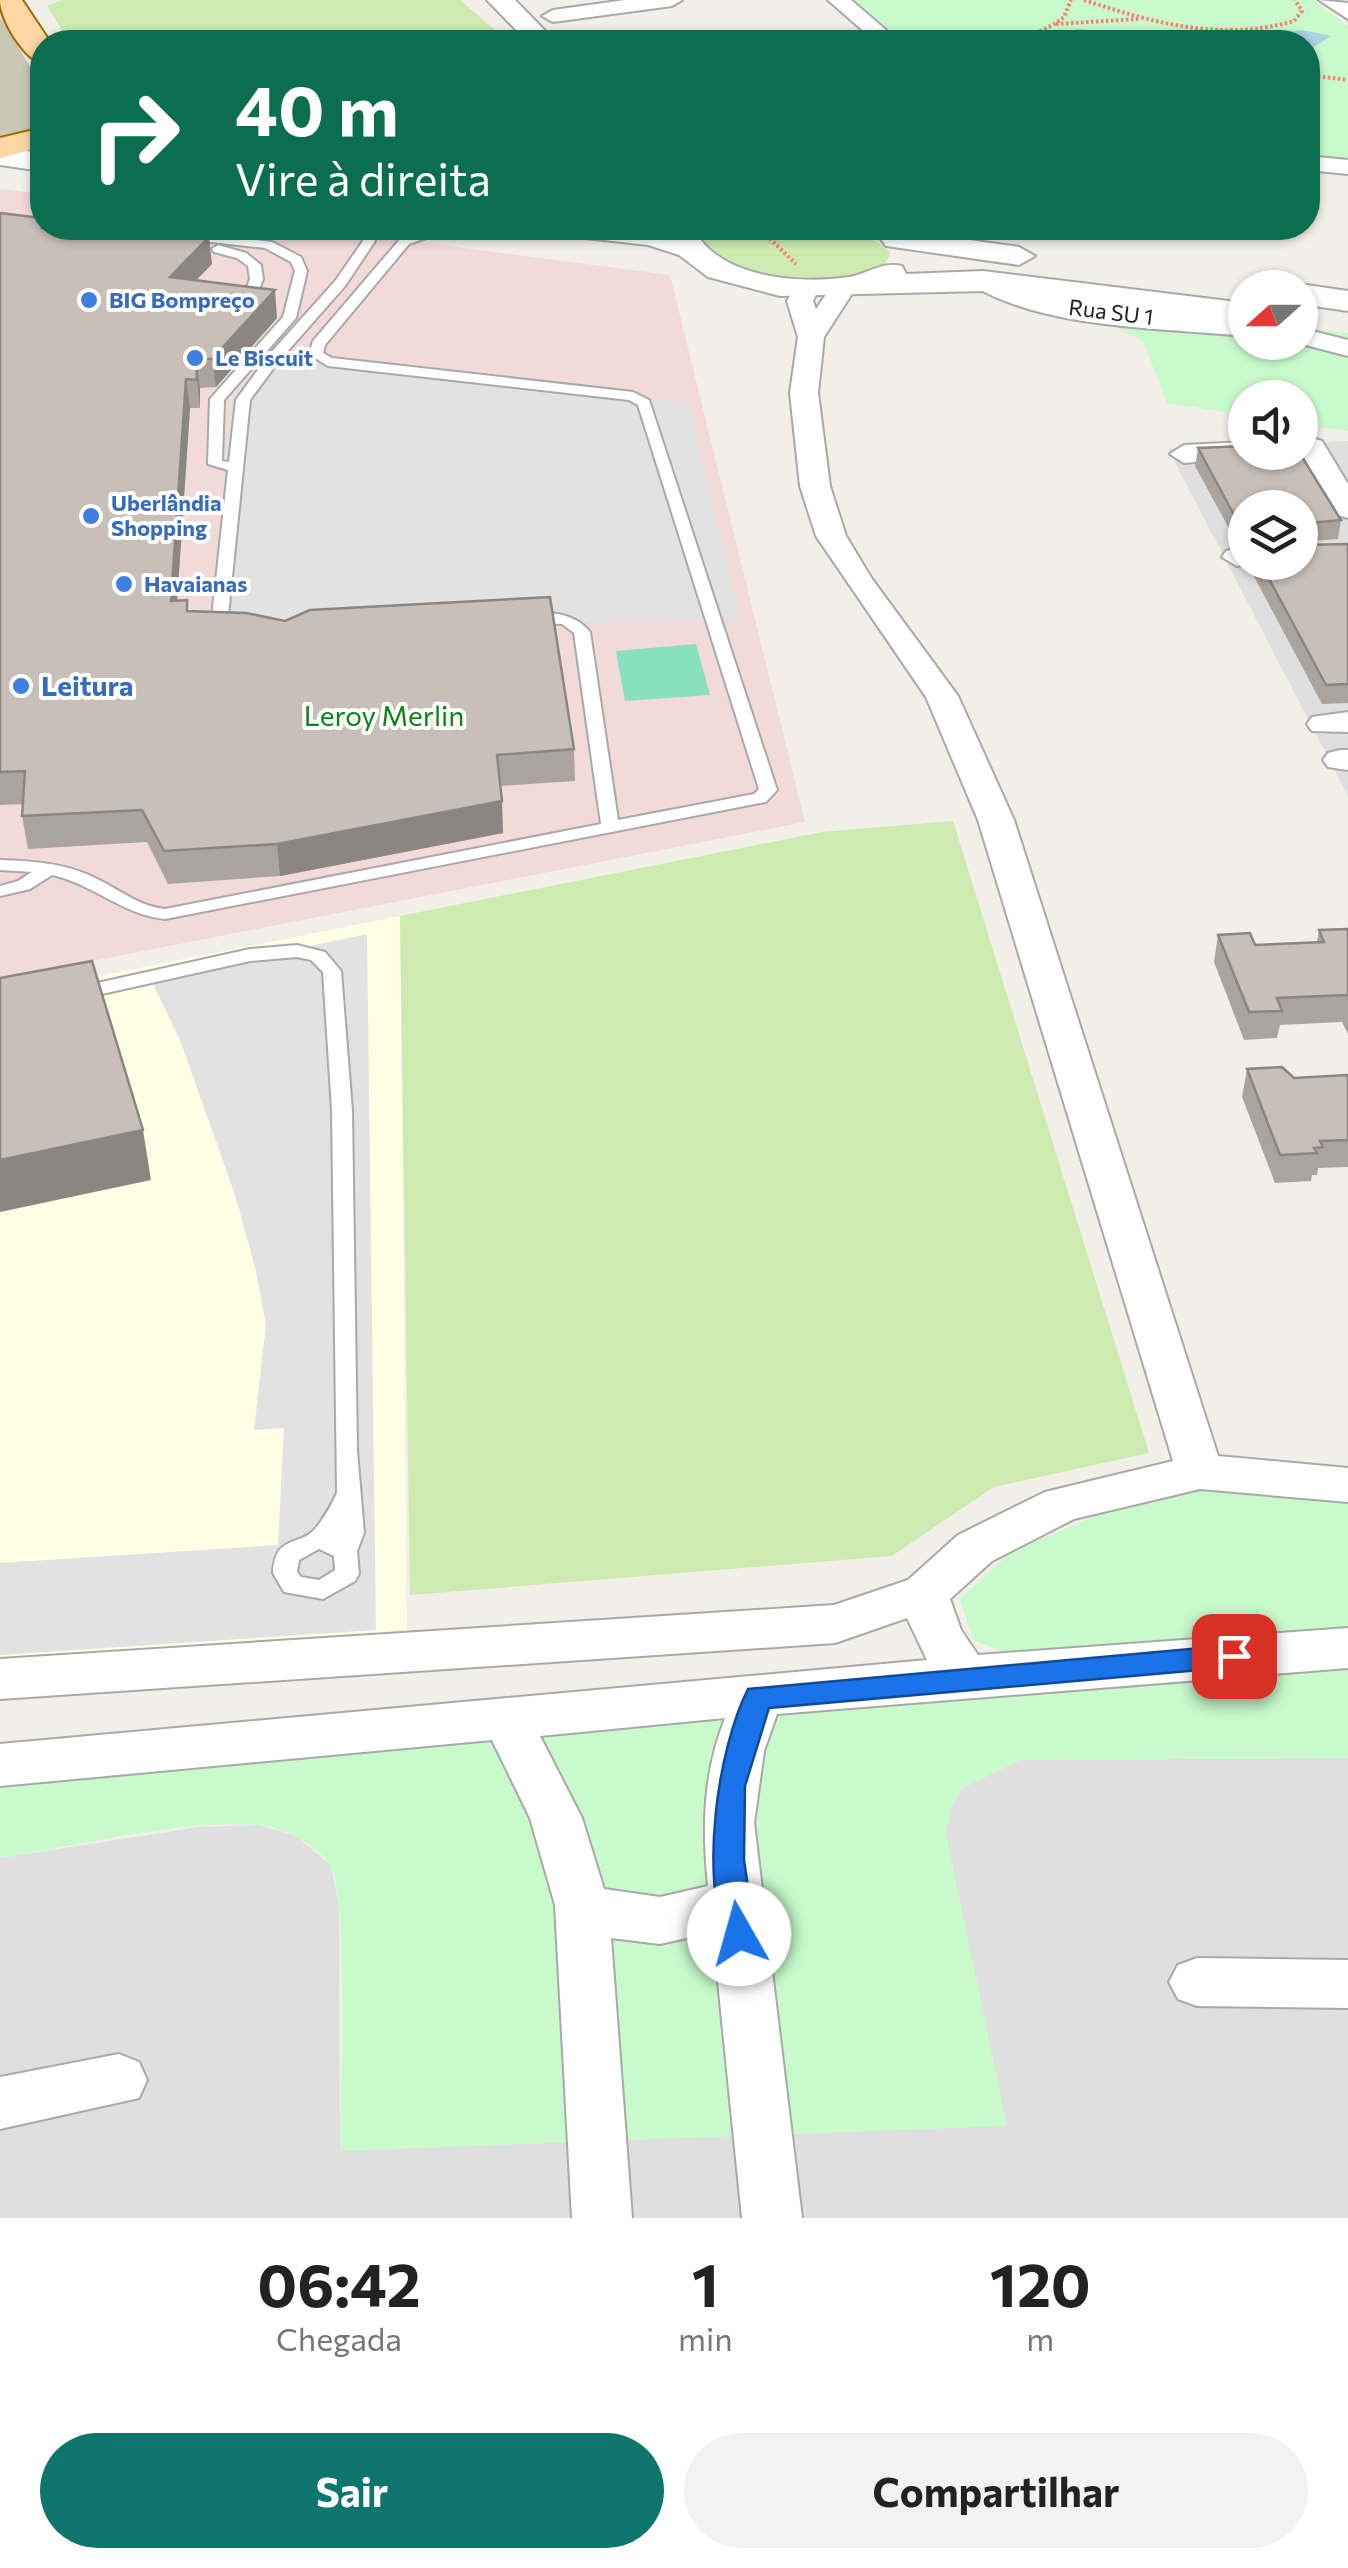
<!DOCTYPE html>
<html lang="pt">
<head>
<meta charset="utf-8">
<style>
  body { margin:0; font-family:Commissioner,sans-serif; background:#f2f2f2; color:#222; height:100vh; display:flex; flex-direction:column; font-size:38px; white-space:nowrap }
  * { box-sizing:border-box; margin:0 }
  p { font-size:32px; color:#767676 }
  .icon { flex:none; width:55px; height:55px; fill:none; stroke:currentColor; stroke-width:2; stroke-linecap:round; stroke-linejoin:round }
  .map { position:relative; height:2218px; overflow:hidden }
  .details { display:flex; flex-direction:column; background:#fff; flex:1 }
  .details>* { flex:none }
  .guide { position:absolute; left:30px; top:30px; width:1290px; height:210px; border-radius:40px; box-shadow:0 2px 8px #0004; background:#0b6e4f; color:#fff; overflow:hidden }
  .needle { width:65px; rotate:249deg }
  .tools { position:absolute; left:1228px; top:270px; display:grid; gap:20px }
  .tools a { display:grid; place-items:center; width:90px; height:90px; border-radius:50%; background:#fff; box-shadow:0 2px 8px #0004; font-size:50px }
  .pin { position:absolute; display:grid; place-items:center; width:85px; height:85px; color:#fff; margin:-42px; border-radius:20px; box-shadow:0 5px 15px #0006 }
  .me { position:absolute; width:110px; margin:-55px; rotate:353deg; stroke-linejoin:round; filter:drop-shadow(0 0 8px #0008) }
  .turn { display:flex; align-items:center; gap:35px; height:210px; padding:0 40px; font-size:45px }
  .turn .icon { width:130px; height:130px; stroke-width:2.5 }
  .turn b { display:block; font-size:70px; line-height:85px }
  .eta { display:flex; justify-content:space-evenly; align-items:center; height:170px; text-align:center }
  .eta b { font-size:60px; font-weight:700; line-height:70px }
  .primary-button { display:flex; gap:20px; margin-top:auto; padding:20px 40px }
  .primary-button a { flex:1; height:115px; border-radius:60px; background:#0f766e; color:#fff; font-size:40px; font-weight:700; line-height:115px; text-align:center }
  .primary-button a+a { background:#f2f2f2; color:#222 }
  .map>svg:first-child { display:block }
  .residential { fill:#e0dfdf; fill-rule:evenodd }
  .commercial { fill:#f2dad9 }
  .education { fill:#ffffe5 }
  .construction { fill:#c7c7b4 }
  .grass { fill:#cdebb0 }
  .park { fill:#c8facc }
  .pitch { fill:#88e0be }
  .parking { fill:#e2e2e2 }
  .water { fill:#aad3df }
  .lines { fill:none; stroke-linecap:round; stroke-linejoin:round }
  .service-casing { stroke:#a9a9a9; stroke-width:4 }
  .minor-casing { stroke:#a9a9a9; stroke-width:4 }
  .tertiary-casing { stroke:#a9a9a9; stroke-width:4 }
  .primary-casing { stroke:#a06b00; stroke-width:4 }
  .path { stroke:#fa8072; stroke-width:4; stroke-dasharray:2.5 2.5; stroke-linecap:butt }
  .service { fill:#fff; fill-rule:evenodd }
  .minor { fill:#fff; fill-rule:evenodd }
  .tertiary { fill:#fff; fill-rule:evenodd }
  .primary { fill:#fcd6a4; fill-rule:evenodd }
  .wall { fill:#aba49e }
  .shaded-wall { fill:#8b8681 }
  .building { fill:#c7bfb8; stroke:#8b8681; stroke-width:2.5 }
  .route { fill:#1a73e8; stroke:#114b97; stroke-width:2.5 }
  .shop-dot { fill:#3f7fe0; stroke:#fff; stroke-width:4 }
  .labels { text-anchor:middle; stroke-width:8; stroke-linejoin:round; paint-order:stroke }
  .far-shop-label { font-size:22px; font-weight:bold; fill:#366cbe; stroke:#fff; text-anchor:start }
  .far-street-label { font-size:22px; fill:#222; stroke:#fff }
  .shop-label { font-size:28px; font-weight:bold; fill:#366cbe; stroke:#fff; text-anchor:start }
  .park-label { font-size:28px; fill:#0c8416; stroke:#fff }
</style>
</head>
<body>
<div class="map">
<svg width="1348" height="2218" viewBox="0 0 1348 2218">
  <rect width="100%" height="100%" fill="#f2efe9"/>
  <!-- residential -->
  <g class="residential">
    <path d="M1348 441V796L1168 449 1245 446V452H1300V443ZM1245 508H1300V562H1245Z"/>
    <polygon points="1348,1758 1348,2218 0,2218 0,1858 199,1827 259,1825 296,1836 331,1865 339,1906 340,2151 954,1877 946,1834 951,1807 961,1789 1019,1760"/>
  </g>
  <!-- commercial -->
  <polygon class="commercial" points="0,189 42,194 42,228 311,228 670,275 805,822 0,979"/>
  <!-- education -->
  <polygon class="education" points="400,916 407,1638 0,1666 0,996"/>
  <!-- construction -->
  <polygon class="construction" points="0,17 42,86 42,136 0,146"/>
  <!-- grass -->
  <g class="grass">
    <polygon points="62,0 460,0 509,42 69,42 47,6"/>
    <path d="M705 228C759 228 850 213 890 252 881 301 758 281 725 264 716 259 708 252 699 246V232Z"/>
    <polygon points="953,821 1149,1453 994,1487 892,1556 410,1595 400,916 822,832"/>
  </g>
  <!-- park -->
  <g class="park">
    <polygon points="852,0 1313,0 1348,26 1348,162 1308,158 1308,42 907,42"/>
    <polygon points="1055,297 1245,320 1245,342 1300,342 1300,327 1348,333 1348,431 1300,424 1300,398 1245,398 1245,415 1167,403 1143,341"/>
    <polygon points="1214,1487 1310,1495 1348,1504 1348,1629 1017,1657 973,1640 960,1599 1012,1551 1115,1508"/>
    <path d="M1348 1648V1758L1020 1760 961 1789 951 1807 946 1834 1007 2126 340 2151C340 2104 350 1891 329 1863 314 1843 282 1827 257 1825 180 1819 77 1846 0 1858V1765Z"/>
  </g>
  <!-- pitch -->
  <polygon class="pitch" points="696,644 710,695 625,701 616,651"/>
  <!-- parking -->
  <g class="parking">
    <polygon points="287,361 689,403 740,619 214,632 230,397"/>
    <polygon points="367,934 376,1630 0,1655 0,1563 278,1545 284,1428 254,1430 266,1325 255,1267 235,1195 180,1040 151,980"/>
  </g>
  <!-- water -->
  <polygon class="water" points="1078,29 1202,39 1303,30 1331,36 1308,51 1308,42 1123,42 1106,34 1088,34 1028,42"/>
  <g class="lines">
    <defs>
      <g id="service">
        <polygon points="351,228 363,228 375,241 345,286 278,362 250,400 228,616 244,631 242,634 230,634 212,617 228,470 208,464 210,399 283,317 295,271 291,262 265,248 184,239 178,235 184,231 272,242 301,257 307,271 296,318 224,400 222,461 229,462 236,400 268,356 336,280 363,241"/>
        <path d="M437 228H454L409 244 325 345 323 353 332 358 633 392 649 400 777 790 766 802 760 803 165 919C123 915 93 884 52 875L30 889 0 896V886L18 881 32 872 0 870V860C32 861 64 863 93 877 118 888 137 906 165 909L601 824 574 633 562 624 523 623 521 620C541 607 575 613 590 632L618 820 754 794 759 789 638 405 629 400 328 366 309 354 313 341 401 238Z"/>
        <polygon points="218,245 246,253 261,265 263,279 253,305 241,302 250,279 248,266 237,258 214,252 212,249"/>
        <path d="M297 945 325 952 341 971 352 1110 357 1450 364 1533 357 1551 359 1574 355 1581 323 1599 284 1592 273 1573C275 1534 299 1547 315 1529 324 1519 331 1505 337 1493L332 1110 323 972 311 960 297 957 250 961 75 1000 65 994 75 988 250 949ZM319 1549 334 1556 335 1570 319 1580 301 1577 297 1572 299 1560Z"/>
      </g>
      <g id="minor">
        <polygon points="625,0 682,0 672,6 553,22 542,16 553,10"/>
        <polygon points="828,0 851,0 900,42 876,42"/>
        <polygon points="1319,0 1348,3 1348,19"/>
        <polygon points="1308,156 1348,160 1348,174 1308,170"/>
        <path d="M983 273 1010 286 1066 300 1245 320V336C1163 328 1045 329 974 286L970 281 974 276Z"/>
        <path d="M806 280 819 288 813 301 816 309 833 284 842 281 855 289 824 337 818 393 830 486 846 536 872 579 958 696 1014 820 1218 1456 1348 1468V1502L1200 1489 1074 1519 992 1561 950 1599 961 1630 978 1655 1348 1628V1668L777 1714 764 1751 754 1823 802 2218H742L713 1932 660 1944 611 1938 632 2218H572L555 1905 530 1818 492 1740 0 1786V1744L927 1660 907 1618 835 1643 0 1699V1659L834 1605 908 1580 958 1535 1045 1492 1173 1461 978 820 926 697 816 536 800 486 790 393 798 337 787 301 797 283ZM725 1718C703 1775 702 1827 708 1886L660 1897 604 1889 582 1818 540 1736Z"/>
        <polygon points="1300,328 1348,340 1348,356 1294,342 1300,342"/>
        <polygon points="1312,438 1322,441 1348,484 1348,518 1338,515 1300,451 1302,441"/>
        <polygon points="1245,442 1245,452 1258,452 1255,457 1184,463 1170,454 1184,445"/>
        <polygon points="1245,547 1245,562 1256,562 1237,566 1222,557 1226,551"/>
        <polygon points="1348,712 1348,732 1312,731 1307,724 1312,717"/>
        <polygon points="1340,750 1348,750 1348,770 1328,767 1323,760 1328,753"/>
        <polygon points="1197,1958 1348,1960 1348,2008 1197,2006 1178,1999 1169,1982 1178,1965"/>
        <polygon points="119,2054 139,2062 147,2080 139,2098 0,2129 0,2077"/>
      </g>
      <g id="tertiary">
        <polygon points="487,0 515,0 556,42 528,42"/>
        <polygon points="0,147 42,153 42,171 0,165"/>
        <path d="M562 228H654L673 233 677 228H707L700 239C730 279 803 284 849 277 868 274 882 261 902 266L906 274 983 271 1245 303V323L983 291 780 296 708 277 679 255 648 245 577 237Z"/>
        <polygon points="897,230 1019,247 1035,256 1019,265 886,246 881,239"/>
        <polygon points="1300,284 1348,291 1348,311 1300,304 1300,288 1288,288"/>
      </g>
      <g id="primary">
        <path d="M0 0H22L50 42H42V63C24 59 0 19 0 0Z"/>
        <polygon points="42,128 42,147 0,158 0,138"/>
      </g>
    </defs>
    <!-- service casing -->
    <use href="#service" class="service-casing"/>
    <!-- minor casing -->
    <use href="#minor" class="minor-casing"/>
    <!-- tertiary casing -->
    <use href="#tertiary" class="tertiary-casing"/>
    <!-- primary casing -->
    <use href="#primary" class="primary-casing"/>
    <!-- path -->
    <g class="path">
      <path d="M1084 0C1153 23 1222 42 1294 21L1302 11 1295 0"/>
      <polyline points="1056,24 1138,19"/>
      <path d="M912 32C961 45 1023 50 1064 17L1071 0"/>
      <polyline points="1206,32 1233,42"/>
      <polyline points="1039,33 1061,41"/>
      <polyline points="1308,75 1348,80"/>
      <polyline points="488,228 551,235"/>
      <polyline points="759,228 796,264"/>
      <polyline points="1254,350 1286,354"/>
    </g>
    <!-- service -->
    <use href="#service" class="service"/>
    <!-- minor -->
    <use href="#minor" class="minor"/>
    <!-- tertiary -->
    <use href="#tertiary" class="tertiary"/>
    <!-- primary -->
    <use href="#primary" class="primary"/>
  </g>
  <!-- wall -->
  <g class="wall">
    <polygon points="0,213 212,264 196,280 277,318 216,387 200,388 200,408 190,408 177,601 189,611 574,749 575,781 500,786 503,833 280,876 168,884 147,842 28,849 22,816 23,804 0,805"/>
    <polygon points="1198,448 1341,520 1338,539 1300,542 1300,508 1245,508 1245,544 1238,545 1195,466"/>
    <polygon points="1348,544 1348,703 1322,704 1249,567 1250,562 1300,562"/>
    <polygon points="1348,929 1348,1034 1342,1022 1280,1025 1277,1038 1244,1040 1214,962 1218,935 1255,945 1317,942 1319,930"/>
    <polygon points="1247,1069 1294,1078 1348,1075 1348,1167 1318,1168 1317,1175 1312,1175 1311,1181 1275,1183 1242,1097"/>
  </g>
  <!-- shaded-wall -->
  <g class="shaded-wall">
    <polygon points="209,237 212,264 173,304 170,277"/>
    <polygon points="275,290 277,318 216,387 212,359"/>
    <polygon points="196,359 200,388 200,408 197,380"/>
    <polygon points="186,379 190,408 175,631 171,601"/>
    <polygon points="502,801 503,833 280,876 277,844"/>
    <polygon points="143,1130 151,1180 0,1212 0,1160"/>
  </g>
  <!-- building -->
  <g class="building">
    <polygon points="0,213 42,218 42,228 128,228 209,237 170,277 275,290 212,359 196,359 197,380 186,379 171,601 187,600 187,611 246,613 285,621 310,610 550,597 574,749 497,755 502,801 277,844 164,851 142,810 22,816 25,771 0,772"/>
    <polygon points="1245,446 1245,452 1299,452 1341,520 1300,524 1300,527 1300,508 1245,508 1245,526 1240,526 1198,448"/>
    <polygon points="1348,544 1348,684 1326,685 1260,562 1300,562 1300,545"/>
    <polygon points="1348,929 1348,995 1277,998 1282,1011 1249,1012 1218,935 1250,933 1255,945 1324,942 1319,930"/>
    <polygon points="92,961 143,1130 0,1160 0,978"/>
    <polygon points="1282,1067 1294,1078 1348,1075 1348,1140 1320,1141 1323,1147 1314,1148 1317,1153 1280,1155 1247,1069"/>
  </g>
  <!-- route -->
  <path class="route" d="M1234 1645 1243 1648 1248 1656 1243 1664 1234 1667 769 1708 745 1786 744 1860 755 1934 750 1944 739 1948 728 1944C699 1881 717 1750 748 1689Z"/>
  <!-- markers -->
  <g class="shop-dot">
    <circle cx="89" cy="300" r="10"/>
    <circle cx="195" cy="358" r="10"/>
    <circle cx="91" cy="516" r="10"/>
    <circle cx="124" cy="584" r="10"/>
    <circle cx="21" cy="686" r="10"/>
  </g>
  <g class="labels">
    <!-- far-shop labels -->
    <g class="far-shop-label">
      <text x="109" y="308">BIG Bompreço</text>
      <text x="215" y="366">Le Biscuit</text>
      <text x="111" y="511">Uberlândia<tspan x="111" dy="25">Shopping</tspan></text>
      <text x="144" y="592">Havaianas</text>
    </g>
    <!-- far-street labels -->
    <g class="far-street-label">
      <text transform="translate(1111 312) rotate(7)" y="8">Rua SU 1</text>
    </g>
    <!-- shop labels -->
    <g class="shop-label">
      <text x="41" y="696">Leitura</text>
    </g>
    <!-- park labels -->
    <g class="park-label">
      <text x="384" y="726">Leroy Merlin</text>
    </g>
  </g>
</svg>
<div class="tools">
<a><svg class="needle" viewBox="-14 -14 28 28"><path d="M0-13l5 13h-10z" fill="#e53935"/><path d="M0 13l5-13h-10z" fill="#767676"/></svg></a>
<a><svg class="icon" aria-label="sound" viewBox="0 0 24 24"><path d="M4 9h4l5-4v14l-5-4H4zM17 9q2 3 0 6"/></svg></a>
<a><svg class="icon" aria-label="layers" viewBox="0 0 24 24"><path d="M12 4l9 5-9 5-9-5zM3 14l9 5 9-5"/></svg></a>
</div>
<div class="pin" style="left:1234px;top:1656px;background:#d93025"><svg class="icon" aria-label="arrive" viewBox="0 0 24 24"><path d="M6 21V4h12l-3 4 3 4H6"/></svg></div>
<svg class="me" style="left:739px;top:1934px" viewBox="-20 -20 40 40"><circle r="19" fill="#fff"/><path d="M0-13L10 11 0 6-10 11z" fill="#1a73e8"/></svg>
<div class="guide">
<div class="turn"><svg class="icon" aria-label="right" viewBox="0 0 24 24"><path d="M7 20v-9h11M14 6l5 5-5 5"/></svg><div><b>40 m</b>Vire à direita</div></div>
</div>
</div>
<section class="details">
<div class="eta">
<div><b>06:42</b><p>Chegada</p></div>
<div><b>1</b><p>min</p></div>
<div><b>120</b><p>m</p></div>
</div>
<div class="primary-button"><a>Sair</a><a>Compartilhar</a></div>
</section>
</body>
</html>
